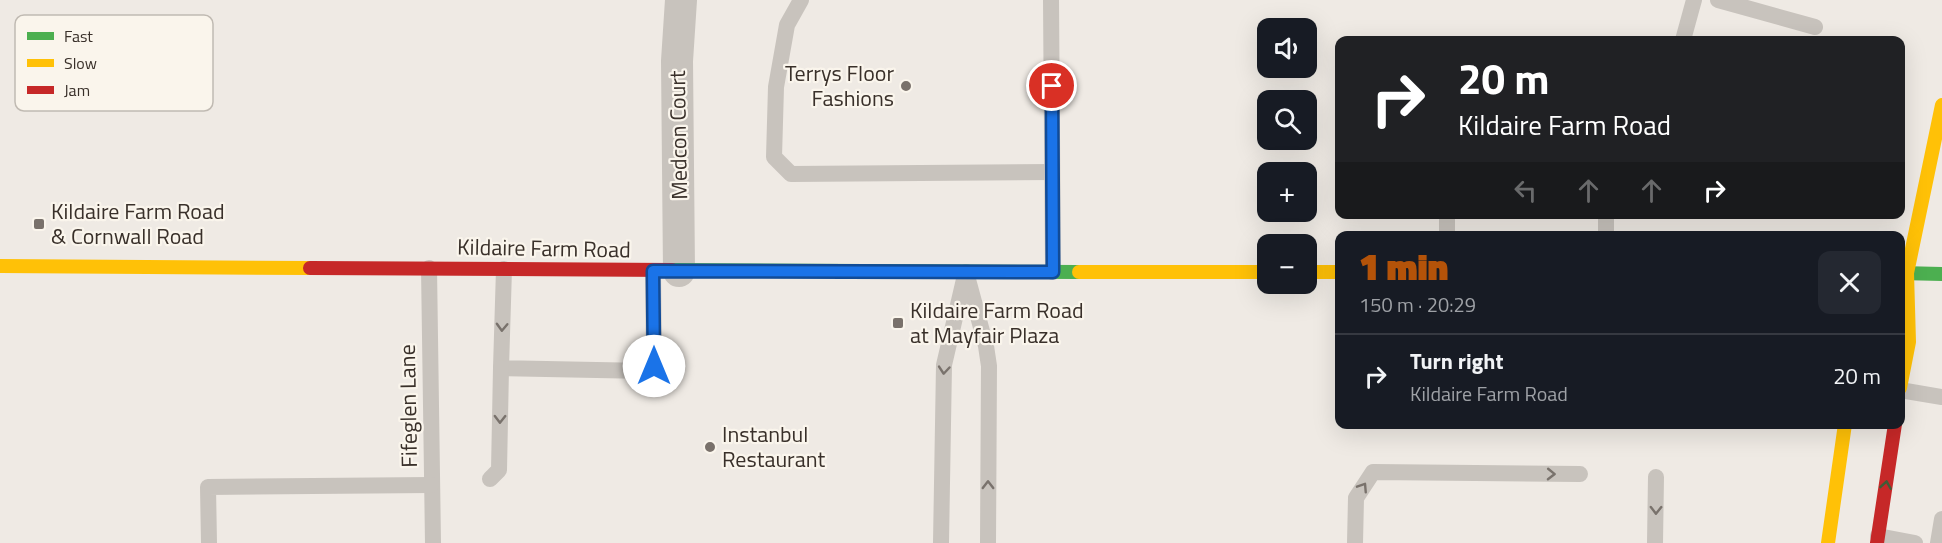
<!DOCTYPE html>
<html lang="en">
<head>
<meta charset="utf-8">
<style>
  body { margin:0; font-family:"Titillium Web",sans-serif; background:#242831; color:#f1f3f6; height:100vh; display:flex; flex-direction:column; font-size:22px; white-space:nowrap }
  * { box-sizing:border-box; margin:0 }
  p { font-size:20px; color:#9ea1a6 }
  .icon { flex:none; width:33px; height:33px; fill:none; stroke:currentColor; stroke-width:2; stroke-linecap:round; stroke-linejoin:round }
  .map { position:relative; flex:1; overflow:hidden }
  .side { position:absolute; left:1335px; top:231px; width:570px; height:198px; display:flex; flex-direction:column; background:#171b24; border-radius:12px; box-shadow:0 6px 24px #0002 }
  .side>* { flex:none }
  .banner { position:absolute; left:1335px; top:36px; width:570px; height:183px; border-radius:12px; box-shadow:0 6px 24px #0002; background:#202124; color:#fff; overflow:hidden }
  .buttons { position:absolute; left:1257px; top:18px; display:grid; gap:12px }
  .buttons a { display:grid; place-items:center; width:60px; height:60px; border-radius:12px; background:#171b24; box-shadow:0 6px 24px #0002; font-size:30px }
  .pin { position:absolute; display:grid; place-items:center; width:51px; height:51px; color:#fff; margin:-26px; border:3px solid #fff; border-radius:50%; box-shadow:0 2px 6px #0007 }
  .me { position:absolute; width:66px; margin:-33px; rotate:0deg; stroke-linejoin:round; filter:drop-shadow(0 0 4px #0008) }
  .turn { display:flex; align-items:center; gap:21px; height:126px; padding:0 24px; font-size:27px }
  .turn .icon { width:78px; height:78px; stroke-width:2.5 }
  .turn b { display:block; font-size:42px; line-height:51px }
  .lanes { display:flex; align-items:center; height:57px; padding:0 24px; background:#0003; justify-content:center; gap:30px; direction:ltr }
  .lanes .off { opacity:.35 }
  .round { display:grid; place-items:center; flex:none; width:63px; height:63px; border-radius:12px; background:#242831 }
  .overview { display:flex; align-items:center; justify-content:space-between; height:102px; padding:0 24px }
  h1 { font-size:36px; font-weight:800; line-height:45px; color:#b45309 }
  ul { padding:0; list-style:none }
  li { display:flex; align-items:center; gap:18px; height:84px; padding:0 24px; border-top:2px solid #363941 }
  li div { flex:1 }
  li b { display:block; font-size:22px }
  li em { font-style:normal }
  .map>svg:first-child { display:block }
  .lines { fill:none; stroke-linecap:round; stroke-linejoin:round }
  .lane { stroke:#c8c3bd; stroke-width:16 }
  .street { stroke:#c8c3bd; stroke-width:32 }
  .fast { stroke:#4caf50; stroke-width:14 }
  .slow { stroke:#ffc107; stroke-width:14 }
  .jam { stroke:#c62828; stroke-width:14 }
  .oneway { stroke:#79726c }
  .oneway2 { stroke:#405c37 }
  .route-casing { stroke:#114b97; stroke-width:15 }
  .route { stroke:#1a73e8; stroke-width:10 }
  .poi-dot { fill:#79716b; stroke:#faf5ec; stroke-width:2 }
  .labels { text-anchor:middle; stroke-width:4.5; stroke-linejoin:round; paint-order:stroke }
  .poi-label { font-size:22px; fill:#39302a; stroke:#faf5ec; text-anchor:start }
  .street-label { font-size:22px; fill:#39302a; stroke:#faf5ec }
  .key { fill:#faf5ec; stroke:#c0bab2; stroke-width:1.5 }
  .key-label { font-size:16px; fill:#39302a }
</style>
</head>
<body>
<div class="map">
<svg width="1942" height="543" viewBox="0 0 1942 543">
  <rect width="100%" height="100%" fill="#efeae4"/>
  <g class="lines">
    <!-- lane -->
    <g class="lane">
      <polyline points="801,0 787,25 776,87 774,157 791,174 1052,172"/>
      <polyline points="1051,0 1053,272"/>
      <polyline points="1718,0 1815,27"/>
      <polyline points="1683,40 1694,0"/>
      <polyline points="1606,214 1606,236"/>
      <polyline points="1447,236 1447,214"/>
      <polyline points="429,268 433,543"/>
      <polyline points="504,269 501,368 647,371 654,366 653,271"/>
      <polyline points="966,272 986,346 989,366 988,543"/>
      <polyline points="1900,390 1942,397"/>
      <polyline points="490,479 499,470 501,368"/>
      <polyline points="1878,536 1915,543"/>
      <polyline points="209,543 208,487 431,485"/>
      <polyline points="941,543 944,365 965,275"/>
      <polyline points="1355,543 1356,498 1373,472 1580,474"/>
      <polyline points="1655,543 1656,477"/>
      <polyline points="1938,543 1942,519"/>
    </g>
    <!-- street -->
    <polyline class="street" points="679,271 677,61 681,0"/>
    <!-- fast -->
    <g class="fast">
      <polyline points="672,270 1079,272"/>
      <polyline points="1900,273 1942,274"/>
    </g>
    <!-- slow -->
    <g class="slow">
      <polyline points="0,266 310,268"/>
      <polyline points="1079,272 1268,272"/>
      <polyline points="1306,272 1340,272"/>
      <polyline points="1900,388 1909,342 1907,273 1942,105"/>
      <polyline points="1828,543 1845,424"/>
    </g>
    <!-- jam -->
    <g class="jam">
      <polyline points="310,268 672,270"/>
      <polyline points="1877,543 1895,424"/>
    </g>
  </g>
  <!-- one-way arrows -->
  <defs><path id="oneway-chevron" d="M-2-3.5L2.5 0L-2 3.5" fill="none" stroke-width="1.6" stroke-linecap="round" stroke-linejoin="round" transform="scale(1.5)"/></defs>
  <g class="oneway">
    <use href="#oneway-chevron" transform="translate(502 327) rotate(92)"/>
    <use href="#oneway-chevron" transform="translate(944 370) rotate(95)"/>
    <use href="#oneway-chevron" transform="translate(500 419) rotate(91)"/>
    <use href="#oneway-chevron" transform="translate(1551 474) rotate(1)"/>
    <use href="#oneway-chevron" transform="translate(988 485) rotate(-90)"/>
    <use href="#oneway-chevron" transform="translate(1363 487) rotate(-57)"/>
    <use href="#oneway-chevron" transform="translate(1656 510) rotate(91)"/>
  </g>
  <use class="oneway2" href="#oneway-chevron" transform="translate(1886 485) rotate(-81)"/>
  <g class="lines">
    <defs>
      <polyline id="route" points="654,366 653,271 1053,272 1052,86"/>
    </defs>
    <!-- route casing -->
    <use href="#route" class="route-casing"/>
    <!-- route -->
    <use href="#route" class="route"/>
  </g>
  <!-- markers -->
  <g class="poi-dot">
    <circle cx="906" cy="86" r="6"/>
    <rect x="33" y="218" width="12" height="12" rx="3"/>
    <rect x="892" y="317" width="12" height="12" rx="3"/>
    <circle cx="710" cy="447" r="6"/>
  </g>
  <g class="labels">
    <!-- poi labels -->
    <g class="poi-label">
      <text x="894" y="81" text-anchor="end">Terrys Floor<tspan x="894" dy="25">Fashions</tspan></text>
      <text x="51" y="219">Kildaire Farm Road<tspan x="51" dy="25">&amp; Cornwall Road</tspan></text>
      <text x="910" y="318">Kildaire Farm Road<tspan x="910" dy="25">at Mayfair Plaza</tspan></text>
      <text x="722" y="442">Instanbul<tspan x="722" dy="25">Restaurant</tspan></text>
    </g>
    <!-- street labels -->
    <g class="street-label">
      <text transform="translate(678 135) rotate(-91)" y="8">Medcon Court</text>
      <text transform="translate(544 248) rotate(1)" y="8">Kildaire Farm Road</text>
      <text transform="translate(408 406) rotate(-91)" y="8">Fifeglen Lane</text>
    </g>
  </g>
  <!-- legend -->
  <rect x="15" y="15" width="198" height="96" rx="9" class="key"/>
  <rect x="27" y="32" width="27" height="8" fill="#4caf50"/>
  <rect x="27" y="59" width="27" height="8" fill="#ffc107"/>
  <rect x="27" y="86" width="27" height="8" fill="#c62828"/>
  <g class="key-label">
    <text x="64" y="42">Fast</text>
    <text x="64" y="69">Slow</text>
    <text x="64" y="96">Jam</text>
  </g>
</svg>
<div class="buttons">
<a><svg class="icon" aria-label="sound" viewBox="0 0 24 24"><path d="M4 9h4l5-4v14l-5-4H4zM17 9q2 3 0 6"/></svg></a>
<a><svg class="icon" aria-label="search" viewBox="0 0 24 24"><circle cx="10" cy="10" r="6"/><path d="M15 15l6 6"/></svg></a>
<a>+</a>
<a>−</a>
</div>
<div class="pin" style="left:1052px;top:86px;background:#d93025"><svg class="icon" aria-label="arrive" viewBox="0 0 24 24"><path d="M6 21V4h12l-3 4 3 4H6"/></svg></div>
<svg class="me" style="left:654px;top:366px" viewBox="-20 -20 40 40"><circle r="19" fill="#fff"/><path d="M0-13L10 11 0 6-10 11z" fill="#1a73e8"/></svg>
<div class="banner">
<div class="turn"><svg class="icon" aria-label="right" viewBox="0 0 24 24"><path d="M7 20v-9h11M14 6l5 5-5 5"/></svg><div><b>20 m</b>Kildaire Farm Road</div></div>
<div class="lanes"><svg class="icon off" aria-label="left" viewBox="0 0 24 24"><path d="M17 20v-9H6M10 6l-5 5 5 5"/></svg><svg class="icon off" aria-label="ahead" viewBox="0 0 24 24"><path d="M12 20V5M6 11l6-6 6 6"/></svg><svg class="icon off" aria-label="ahead" viewBox="0 0 24 24"><path d="M12 20V5M6 11l6-6 6 6"/></svg><svg class="icon" aria-label="right" viewBox="0 0 24 24"><path d="M7 20v-9h11M14 6l5 5-5 5"/></svg></div>
</div>
<section class="side">
<div class="overview"><div><h1>1 min</h1><p>150 m · 20:29</p></div><a class="round"><svg class="icon" aria-label="close" viewBox="0 0 24 24"><path d="M6 6l12 12M18 6L6 18"/></svg></a></div>
<ul>
<li><svg class="icon" aria-label="right" viewBox="0 0 24 24"><path d="M7 20v-9h11M14 6l5 5-5 5"/></svg><div><b>Turn right</b><p>Kildaire Farm Road</p></div><em>20 m</em></li>
</ul>
</section>
</div>
</body>
</html>
